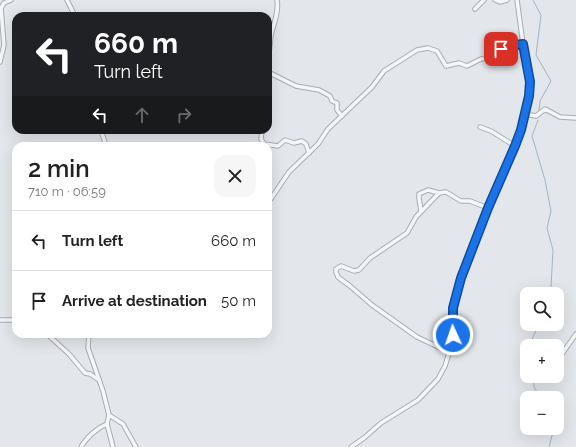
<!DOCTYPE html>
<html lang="en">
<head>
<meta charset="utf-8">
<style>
  body { margin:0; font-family:Raleway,sans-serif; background:#f6f6f6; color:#222; height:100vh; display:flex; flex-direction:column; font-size:15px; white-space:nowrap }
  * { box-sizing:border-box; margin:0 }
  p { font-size:13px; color:#767676 }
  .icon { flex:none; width:22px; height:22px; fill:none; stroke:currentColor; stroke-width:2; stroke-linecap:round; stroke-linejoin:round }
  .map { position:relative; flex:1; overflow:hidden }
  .side { position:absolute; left:12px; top:142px; width:260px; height:196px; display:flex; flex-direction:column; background:#fff; border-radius:12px; box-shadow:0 4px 16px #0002 }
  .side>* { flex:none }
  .hud { position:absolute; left:12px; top:12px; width:260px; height:122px; border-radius:12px; box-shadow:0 4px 16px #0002; background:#202124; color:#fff; overflow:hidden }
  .tools { position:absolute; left:520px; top:287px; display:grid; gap:8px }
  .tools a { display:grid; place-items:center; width:44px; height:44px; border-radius:8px; background:#fff; box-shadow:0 4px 16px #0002; font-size:20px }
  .pin { position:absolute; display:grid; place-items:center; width:34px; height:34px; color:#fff; margin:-17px; border-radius:8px; box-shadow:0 2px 6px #0006 }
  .me { position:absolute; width:44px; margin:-22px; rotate:357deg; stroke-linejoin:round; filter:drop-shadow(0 0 3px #0008) }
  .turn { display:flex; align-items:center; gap:14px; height:84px; padding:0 16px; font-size:18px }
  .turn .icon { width:52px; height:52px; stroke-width:2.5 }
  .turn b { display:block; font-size:28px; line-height:34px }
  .lanes { display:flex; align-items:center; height:38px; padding:0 16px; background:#0003; justify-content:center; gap:20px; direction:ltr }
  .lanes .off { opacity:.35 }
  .round { display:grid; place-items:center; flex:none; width:42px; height:42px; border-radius:12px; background:#f6f6f6 }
  .summary { display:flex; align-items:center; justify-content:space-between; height:68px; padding:0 16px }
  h1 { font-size:24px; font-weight:600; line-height:30px }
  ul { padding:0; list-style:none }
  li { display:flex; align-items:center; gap:12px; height:60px; padding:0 16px; border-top:1px solid #e0e0e0 }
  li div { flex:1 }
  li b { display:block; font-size:15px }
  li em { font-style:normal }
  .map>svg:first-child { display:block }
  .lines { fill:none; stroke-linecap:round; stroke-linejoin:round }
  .stream { stroke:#a1b5c6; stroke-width:1 }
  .minor-casing { stroke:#a8adb4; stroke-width:5.5 }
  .minor { stroke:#f5f6f8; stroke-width:3.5 }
  .route-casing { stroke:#114b97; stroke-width:10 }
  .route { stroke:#1a73e8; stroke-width:7 }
</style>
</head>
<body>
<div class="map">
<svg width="576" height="447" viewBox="0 0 576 447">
  <rect width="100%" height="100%" fill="#e3e6ea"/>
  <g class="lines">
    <!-- stream -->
    <g class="stream">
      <polyline points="533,0 541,15 536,55 551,81 540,101 539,111"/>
      <polyline points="538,120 532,136 545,180 551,211 547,228 553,250 551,288 549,294"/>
      <polyline points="529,346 539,324"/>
      <polyline points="533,376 534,387 541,398"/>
      <polyline points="549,447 554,428"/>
    </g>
    <defs>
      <g id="minor">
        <polyline points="67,0 75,16"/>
        <polyline points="495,0 500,2 507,0"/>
        <polyline points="475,9 484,0"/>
        <path d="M268 58C270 50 270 43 271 35 274 23 279 12 277 0"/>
        <polyline points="0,62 4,45 1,8 4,3 11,0"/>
        <polyline points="268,72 296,86 319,90 330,96 332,101 337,103 337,110 342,116"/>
        <polyline points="268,83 269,104 268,112"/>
        <polyline points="524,114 536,116 545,109 560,117 576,118"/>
        <polyline points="480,127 491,131 515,146"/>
        <polyline points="101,130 106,146"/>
        <polyline points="262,130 261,139 264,144 278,146 285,140 294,143 302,141 306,144 309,153"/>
        <polyline points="268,203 289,172 318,144 328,129 372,87 384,71 417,50 428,48 437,51 446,66 459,63 467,66 481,59 493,57 507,46 523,44"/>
        <polyline points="421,211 419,198 419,194 428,190 439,193"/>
        <polyline points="0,320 11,320 16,319"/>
        <polyline points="47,334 69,354 85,373 90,374 99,380"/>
        <polyline points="89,334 88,348 103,391 109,415 107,424 113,447"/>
        <polyline points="449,352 417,337 372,305 350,286 338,277 336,272 336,269 341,266 354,271 359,270 370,258 407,233 416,217 439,193 446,192 461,201 470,201 488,208"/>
        <polyline points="557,361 576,334"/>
        <polyline points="109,415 123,424 136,447"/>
        <path d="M81 447C86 438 97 428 107 424"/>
        <polyline points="351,447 364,438 381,423 418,400 438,379 445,366 453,340 453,308 461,279 488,208 515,146 521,130 529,96 530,82 523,44 517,0"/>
      </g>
    </defs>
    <!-- minor casing -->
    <use href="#minor" class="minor-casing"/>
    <!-- minor -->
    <use href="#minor" class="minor"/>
  </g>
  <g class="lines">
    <defs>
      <polyline id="route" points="453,335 453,308 461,278 488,208 515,146 521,130 529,96 530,82 523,44 508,46 501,49"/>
    </defs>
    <!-- route casing -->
    <use href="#route" class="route-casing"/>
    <!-- route -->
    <use href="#route" class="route"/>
  </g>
</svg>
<div class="tools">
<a><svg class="icon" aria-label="search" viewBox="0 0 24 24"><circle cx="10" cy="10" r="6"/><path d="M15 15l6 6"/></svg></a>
<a>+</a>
<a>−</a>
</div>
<div class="pin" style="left:501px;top:49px;background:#d93025"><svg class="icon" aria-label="arrive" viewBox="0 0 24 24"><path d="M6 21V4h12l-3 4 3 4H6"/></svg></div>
<svg class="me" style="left:453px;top:335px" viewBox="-20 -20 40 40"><circle r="17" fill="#1a73e8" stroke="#fff" stroke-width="3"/><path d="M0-11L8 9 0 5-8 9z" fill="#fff"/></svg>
<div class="hud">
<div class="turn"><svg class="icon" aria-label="left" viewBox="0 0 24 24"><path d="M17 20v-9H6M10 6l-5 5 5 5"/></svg><div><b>660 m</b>Turn left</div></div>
<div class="lanes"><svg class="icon" aria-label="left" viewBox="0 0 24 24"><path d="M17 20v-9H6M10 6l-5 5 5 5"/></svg><svg class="icon off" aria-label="ahead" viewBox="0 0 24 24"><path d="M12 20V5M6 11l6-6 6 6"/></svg><svg class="icon off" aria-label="right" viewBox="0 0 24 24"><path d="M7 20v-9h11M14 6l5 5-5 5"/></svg></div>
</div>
<section class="side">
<div class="summary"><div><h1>2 min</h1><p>710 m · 06:59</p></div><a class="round"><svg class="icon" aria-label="close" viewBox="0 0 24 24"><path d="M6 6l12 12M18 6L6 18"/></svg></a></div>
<ul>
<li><svg class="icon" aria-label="left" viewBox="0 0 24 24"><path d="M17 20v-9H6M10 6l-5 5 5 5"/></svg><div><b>Turn left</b></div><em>660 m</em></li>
<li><svg class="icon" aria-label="arrive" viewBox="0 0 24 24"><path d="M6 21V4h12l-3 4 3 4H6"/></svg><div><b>Arrive at destination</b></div><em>50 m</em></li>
</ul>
</section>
</div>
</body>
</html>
